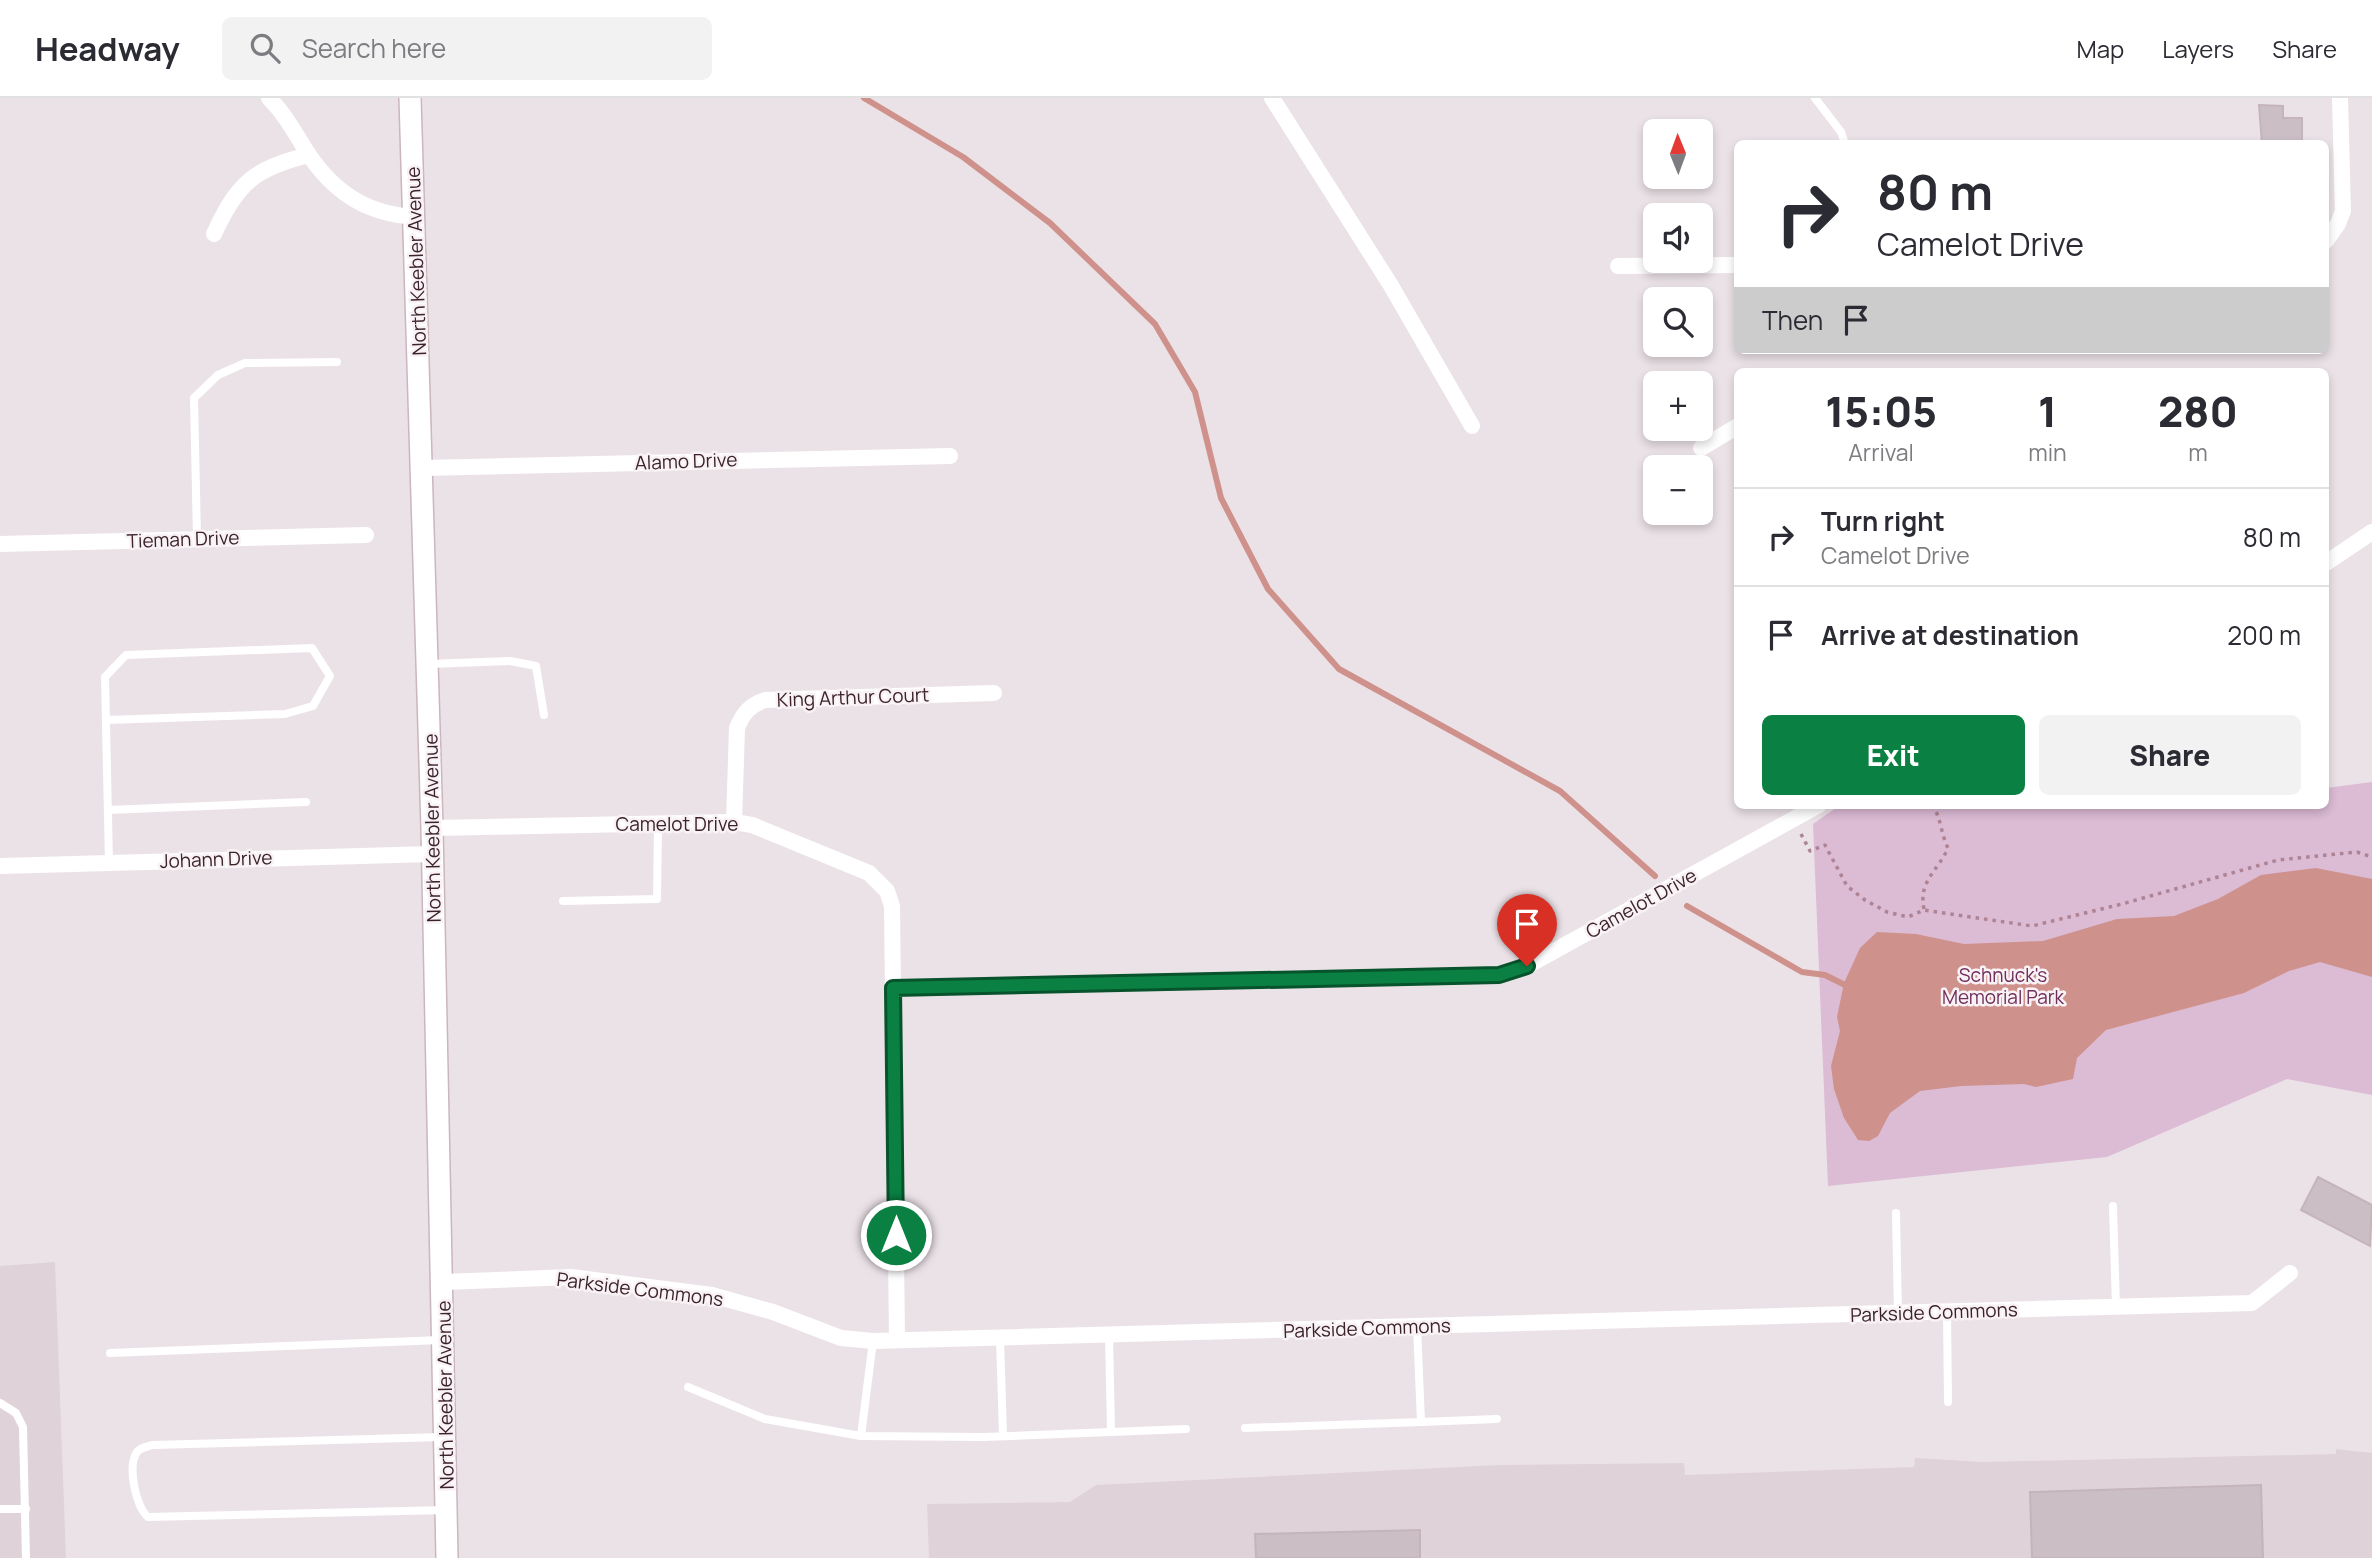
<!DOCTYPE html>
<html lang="en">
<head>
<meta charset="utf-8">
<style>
  body { margin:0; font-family:Manrope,sans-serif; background:#f2f2f3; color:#2b2b33; height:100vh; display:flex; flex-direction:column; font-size:26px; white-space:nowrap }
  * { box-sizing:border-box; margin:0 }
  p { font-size:23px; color:#7c7c81 }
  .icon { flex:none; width:38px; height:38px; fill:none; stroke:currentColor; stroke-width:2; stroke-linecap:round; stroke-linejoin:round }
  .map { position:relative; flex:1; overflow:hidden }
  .sheet { position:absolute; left:1734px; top:270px; width:595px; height:441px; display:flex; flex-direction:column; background:#fff; border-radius:10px; box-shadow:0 4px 10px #0003 }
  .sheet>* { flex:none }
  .hud { position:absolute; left:1734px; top:42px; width:595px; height:214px; border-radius:10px; box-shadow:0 4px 10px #0003; background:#fff; color:#2b2b33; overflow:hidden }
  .needle { width:46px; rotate:359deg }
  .fabs { position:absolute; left:1643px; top:21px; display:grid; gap:14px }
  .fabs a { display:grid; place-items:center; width:70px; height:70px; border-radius:10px; background:#fff; box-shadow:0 4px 10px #0003; font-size:35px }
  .pin { position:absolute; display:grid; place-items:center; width:60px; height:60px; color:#fff; margin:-72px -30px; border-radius:50% 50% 50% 0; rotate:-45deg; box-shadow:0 0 7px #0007 }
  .pin .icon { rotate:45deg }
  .me { position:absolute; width:77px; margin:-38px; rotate:0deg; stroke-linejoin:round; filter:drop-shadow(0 0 5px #0008) }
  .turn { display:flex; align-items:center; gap:24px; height:147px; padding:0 28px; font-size:32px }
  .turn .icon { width:91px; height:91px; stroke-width:2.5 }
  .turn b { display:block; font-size:49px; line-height:60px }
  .then { display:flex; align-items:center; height:66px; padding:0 28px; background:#0003; gap:14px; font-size:26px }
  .eta { display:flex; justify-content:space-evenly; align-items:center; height:119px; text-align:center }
  .eta b { font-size:42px; font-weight:800; line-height:49px }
  .button { display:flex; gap:14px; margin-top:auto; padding:14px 28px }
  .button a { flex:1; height:80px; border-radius:10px; background:#0b8043; color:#fff; font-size:28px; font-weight:800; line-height:80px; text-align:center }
  .button a+a { background:#f2f2f3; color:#2b2b33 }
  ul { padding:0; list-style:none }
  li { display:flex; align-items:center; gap:21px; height:98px; padding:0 28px; border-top:2px solid #e1e1e2 }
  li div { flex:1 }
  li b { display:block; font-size:26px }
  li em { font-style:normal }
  header { display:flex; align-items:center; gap:42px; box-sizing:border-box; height:98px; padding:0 35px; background:#fff; border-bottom:2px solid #e1e1e2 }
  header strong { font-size:33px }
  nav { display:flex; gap:38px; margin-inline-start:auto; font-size:24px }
  .search { width:490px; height:63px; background:#f2f2f3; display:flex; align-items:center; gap:18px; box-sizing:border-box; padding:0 24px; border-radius:10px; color:#7c7c81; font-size:26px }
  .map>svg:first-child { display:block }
  .built { fill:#dfd3d9 }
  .green { fill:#dcbbd5 }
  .water { fill:#cf918b }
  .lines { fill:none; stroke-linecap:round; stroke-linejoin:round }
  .stream { stroke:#cf918b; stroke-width:6 }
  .building { fill:#ccbec5; stroke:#c5b4bc; stroke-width:2 }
  .secondary-casing { stroke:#cbb5bf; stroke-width:24 }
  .path { stroke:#ae8393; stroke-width:3.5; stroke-dasharray:3.5 5; stroke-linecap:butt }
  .lane { stroke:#fff; stroke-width:8 }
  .street { stroke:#fff; stroke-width:16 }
  .secondary { stroke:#fff; stroke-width:21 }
  .route-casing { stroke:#07532c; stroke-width:18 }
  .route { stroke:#0b8043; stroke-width:12 }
  .labels { text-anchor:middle; stroke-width:5; stroke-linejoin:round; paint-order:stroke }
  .street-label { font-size:19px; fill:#3c222b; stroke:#f8f2f5 }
  .park-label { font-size:19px; fill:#712e5c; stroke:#f8f2f5 }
</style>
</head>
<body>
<header>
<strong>Headway</strong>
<div class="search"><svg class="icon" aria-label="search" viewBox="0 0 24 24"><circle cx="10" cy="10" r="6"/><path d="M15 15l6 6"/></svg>Search here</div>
<nav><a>Map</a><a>Layers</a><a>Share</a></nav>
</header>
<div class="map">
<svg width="2372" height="1460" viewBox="0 0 2372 1460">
  <rect width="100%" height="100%" fill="#ebe2e7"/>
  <!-- built -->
  <g class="built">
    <polygon points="55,1164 66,1460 0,1460 0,1168"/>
    <polygon points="2336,1351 2372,1355 2372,1460 929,1460 927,1406 1070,1404 1096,1387 1499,1367 1684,1365 1685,1377 1914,1369 1915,1360 1983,1364 2336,1356"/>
  </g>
  <!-- green -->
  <polygon class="green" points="2372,684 2372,997 2287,981 2107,1059 1828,1088 1813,726 1840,707 2193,707 2195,710 2326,707 2326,690"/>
  <!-- water -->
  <polygon class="water" points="2316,770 2372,781 2372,879 2320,864 2289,873 2244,895 2106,932 2077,960 2073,981 2036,989 2024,986 1961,988 1920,993 1890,1015 1878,1038 1869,1043 1858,1042 1844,1020 1834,991 1831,968 1840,933 1837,919 1844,885 1860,850 1877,834 1916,836 1964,846 2043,843 2117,821 2174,818 2218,801 2261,777"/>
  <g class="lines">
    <!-- stream -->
    <g class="stream">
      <polyline points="864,0 963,59 1050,125 1155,226 1195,294 1221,400 1268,491 1339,571 1560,693 1655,778"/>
      <polyline points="1687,808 1802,874 1825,877 1849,889"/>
    </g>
  </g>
  <!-- building -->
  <g class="building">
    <polygon points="2259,7 2283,8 2283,20 2302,20 2302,46 2262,46"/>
    <polygon points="2318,1079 2372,1107 2370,1148 2301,1112"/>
    <polygon points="2261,1387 2263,1460 2032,1460 2030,1394"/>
    <polygon points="1420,1432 1420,1460 1256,1460 1255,1436"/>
  </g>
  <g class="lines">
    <defs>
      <polyline id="secondary" points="410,0 432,730 447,1460"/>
    </defs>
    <!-- secondary casing -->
    <use href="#secondary" class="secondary-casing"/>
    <!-- path -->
    <g class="path">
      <polyline points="1801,736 1810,753 1825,747 1847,788 1865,802 1887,814 1908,819 1924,812 2032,828 2122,806 2278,762 2357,754 2372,759"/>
      <path d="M1924 811C1918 783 1938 773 1948 750 1941 737 1941 718 1932 707"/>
    </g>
    <!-- lane -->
    <g class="lane">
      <polyline points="1815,0 1841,34 1845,46"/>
      <polyline points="197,440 194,300 218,277 245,265 337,264"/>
      <polyline points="428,566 510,563 536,568 544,617"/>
      <polyline points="106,622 285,616 313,608 330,578 312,550 126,557 105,579 109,765"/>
      <polyline points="108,712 306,704"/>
      <polyline points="563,803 657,801 658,726"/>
      <polyline points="2113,1108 2116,1209"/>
      <polyline points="1896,1115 1898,1215"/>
      <polyline points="1947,1214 1948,1304"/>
      <polyline points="1109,1237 1111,1334"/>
      <polyline points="1000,1240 1003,1338"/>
      <polyline points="873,1243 861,1338 984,1339 1186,1331"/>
      <polyline points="110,1255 441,1242"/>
      <polyline points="688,1289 765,1321 861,1338"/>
      <polyline points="0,1305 16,1315 23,1329 26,1460"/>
      <polyline points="1421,1324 1497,1321"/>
      <polyline points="1245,1330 1421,1324 1417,1228"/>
      <path d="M442 1339 152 1347C146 1349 140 1350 137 1354 127 1368 136 1410 148 1419L446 1412"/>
      <polyline points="0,1411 26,1411"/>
    </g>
    <!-- street -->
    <g class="street">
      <path d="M269 0C285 16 295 35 307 54 334 95 367 116 415 119"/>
      <polyline points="1272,0 1390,186 1472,328"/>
      <path d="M214 136C237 85 255 70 309 57"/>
      <polyline points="2326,143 2338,126 2343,113 2340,0"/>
      <polyline points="1618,168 1738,167"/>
      <polyline points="1701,350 1738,328"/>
      <polyline points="423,370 950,358"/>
      <polyline points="0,446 366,437"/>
      <polyline points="2326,465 2372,434"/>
      <path d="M734 724 737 630C743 615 750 607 765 602L994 595"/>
      <polyline points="432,730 734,724 752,727 869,775 887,793 892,808 897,1242"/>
      <polyline points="0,768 432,756"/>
      <polyline points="893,890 1499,877 1527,868 1819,707"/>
      <polyline points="443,1184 571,1179 712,1197 773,1214 841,1240 873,1243 2252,1205 2290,1175"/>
    </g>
    <!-- secondary -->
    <use href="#secondary" class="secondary"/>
  </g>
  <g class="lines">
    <defs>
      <polyline id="route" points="896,1137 893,890 1499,877 1527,868"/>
    </defs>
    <!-- route casing -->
    <use href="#route" class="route-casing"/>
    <!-- route -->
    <use href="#route" class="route"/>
  </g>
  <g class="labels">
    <!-- street labels -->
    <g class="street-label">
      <text transform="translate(416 163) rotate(-92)" y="7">North Keebler Avenue</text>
      <text transform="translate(686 363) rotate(-2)" y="7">Alamo Drive</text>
      <text transform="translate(183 441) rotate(-2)" y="7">Tieman Drive</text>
      <text transform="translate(853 599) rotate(-2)" y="7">King Arthur Court</text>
      <text x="677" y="733">Camelot Drive</text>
      <text transform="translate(432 730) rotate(-91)" y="7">North Keebler Avenue</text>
      <text transform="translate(216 761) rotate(-2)" y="7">Johann Drive</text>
      <text transform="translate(1641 805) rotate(-29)" y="7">Camelot Drive</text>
      <text transform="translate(640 1191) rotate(7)" y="7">Parkside Commons</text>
      <text transform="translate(1934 1214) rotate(-2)" y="7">Parkside Commons</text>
      <text transform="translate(1367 1230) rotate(-2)" y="7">Parkside Commons</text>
      <text transform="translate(445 1297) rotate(-91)" y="7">North Keebler Avenue</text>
    </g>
    <!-- park labels -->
    <g class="park-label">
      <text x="2003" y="884">Schnuck's<tspan x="2003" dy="22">Memorial Park</tspan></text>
    </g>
  </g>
</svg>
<div class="fabs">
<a><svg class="needle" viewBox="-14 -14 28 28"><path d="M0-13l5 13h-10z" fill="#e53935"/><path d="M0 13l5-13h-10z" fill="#7c7c81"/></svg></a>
<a><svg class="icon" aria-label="sound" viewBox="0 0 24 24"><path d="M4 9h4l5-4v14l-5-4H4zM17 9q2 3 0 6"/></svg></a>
<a><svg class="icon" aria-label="search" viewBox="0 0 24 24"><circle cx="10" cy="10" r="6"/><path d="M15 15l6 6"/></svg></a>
<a>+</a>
<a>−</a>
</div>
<div class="pin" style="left:1527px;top:868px;background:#d93025"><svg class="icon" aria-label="arrive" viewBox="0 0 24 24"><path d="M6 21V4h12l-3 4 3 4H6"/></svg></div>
<svg class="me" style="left:896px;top:1137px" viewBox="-20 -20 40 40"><circle r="17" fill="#0b8043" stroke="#fff" stroke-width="3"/><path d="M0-11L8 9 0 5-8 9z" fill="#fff"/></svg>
<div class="hud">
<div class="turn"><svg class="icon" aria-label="right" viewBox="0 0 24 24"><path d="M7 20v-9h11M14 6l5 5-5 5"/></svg><div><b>80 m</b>Camelot Drive</div></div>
<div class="then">Then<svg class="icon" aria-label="arrive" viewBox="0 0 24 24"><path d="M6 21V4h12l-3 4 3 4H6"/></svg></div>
</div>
<section class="sheet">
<div class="eta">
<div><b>15:05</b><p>Arrival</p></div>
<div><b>1</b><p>min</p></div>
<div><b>280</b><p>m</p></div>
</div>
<ul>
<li><svg class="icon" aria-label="right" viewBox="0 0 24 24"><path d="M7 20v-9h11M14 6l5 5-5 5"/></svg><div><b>Turn right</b><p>Camelot Drive</p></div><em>80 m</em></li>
<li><svg class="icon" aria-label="arrive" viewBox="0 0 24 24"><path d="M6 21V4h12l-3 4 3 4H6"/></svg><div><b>Arrive at destination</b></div><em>200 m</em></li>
</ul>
<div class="button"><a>Exit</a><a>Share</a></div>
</section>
</div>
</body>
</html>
